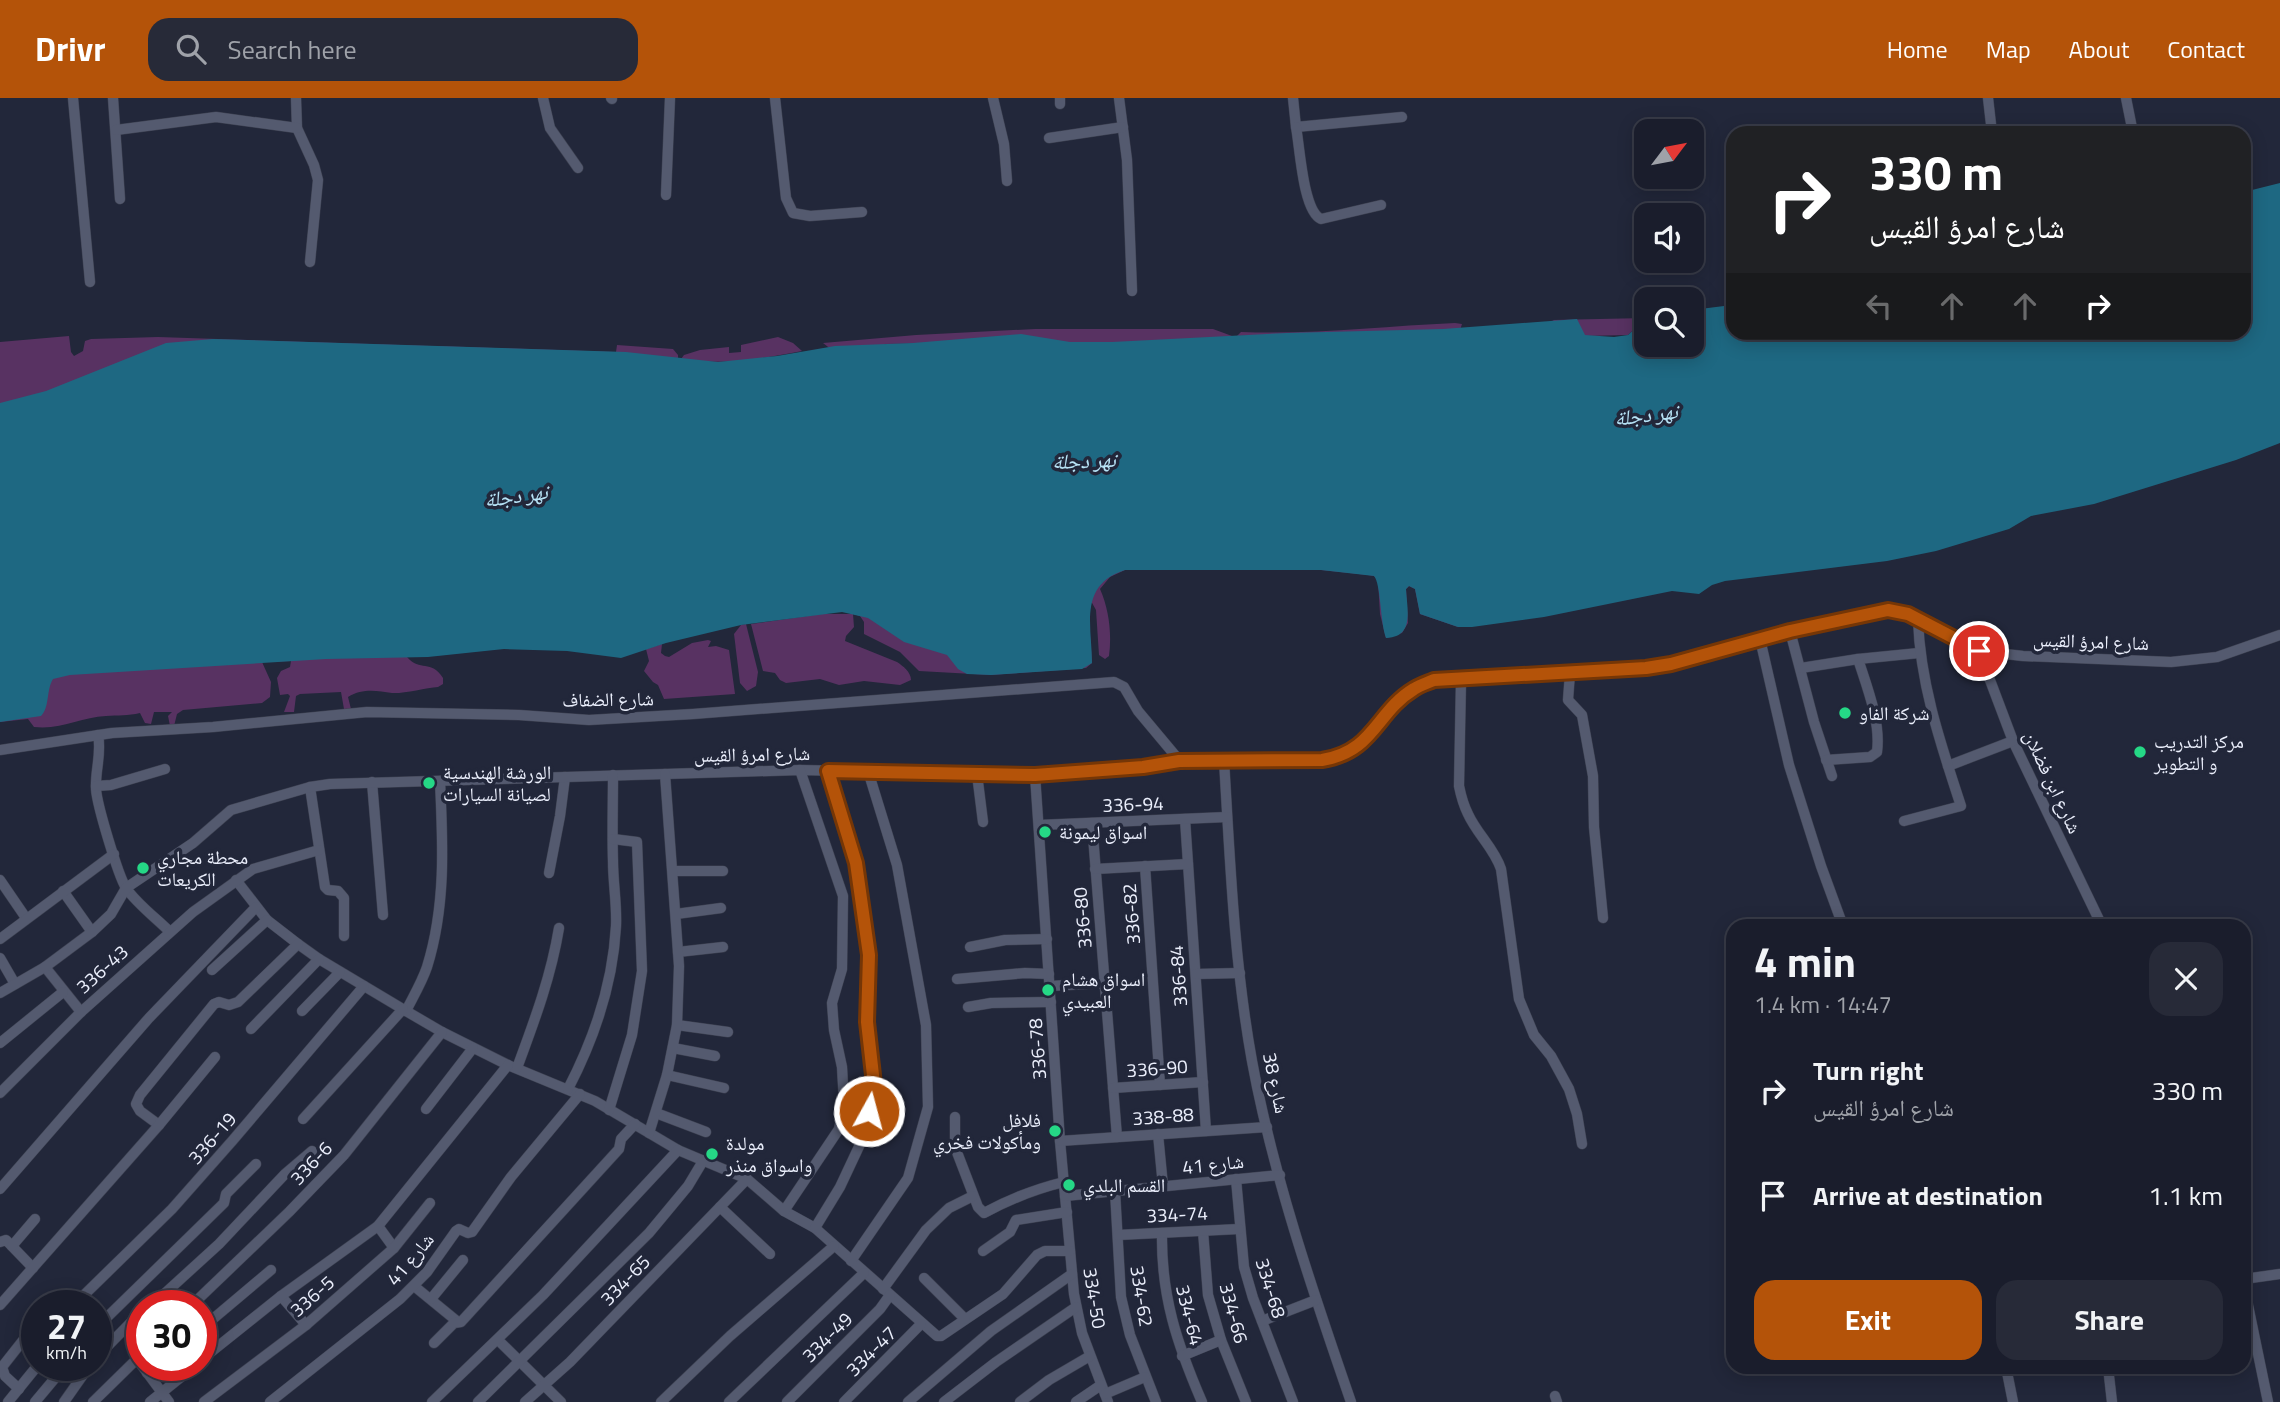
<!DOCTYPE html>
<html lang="en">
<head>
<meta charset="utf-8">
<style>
  body { margin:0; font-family:"Titillium Web","Noto Naskh Arabic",sans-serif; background:#272a38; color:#f1f3f6; height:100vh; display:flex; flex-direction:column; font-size:26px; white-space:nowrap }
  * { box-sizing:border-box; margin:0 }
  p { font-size:23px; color:#9fa2a9 }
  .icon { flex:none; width:38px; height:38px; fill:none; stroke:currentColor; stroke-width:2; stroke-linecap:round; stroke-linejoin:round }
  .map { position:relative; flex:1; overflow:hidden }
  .sheet { position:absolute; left:1726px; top:821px; width:525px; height:455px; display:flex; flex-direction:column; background:#1a1d2c; border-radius:21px; box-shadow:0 4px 18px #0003,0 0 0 2px #383b48 }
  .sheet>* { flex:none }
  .top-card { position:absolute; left:1726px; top:28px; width:525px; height:214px; border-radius:21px; box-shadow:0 4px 18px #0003,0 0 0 2px #383b48; background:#202124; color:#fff; overflow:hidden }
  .needle { width:46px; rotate:58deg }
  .fabs { position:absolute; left:1634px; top:21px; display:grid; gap:14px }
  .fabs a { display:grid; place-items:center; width:70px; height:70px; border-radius:14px; background:#1a1d2c; box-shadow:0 4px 18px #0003,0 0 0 2px #383b48; font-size:35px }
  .speed { position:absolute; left:21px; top:1192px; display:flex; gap:14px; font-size:35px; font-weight:700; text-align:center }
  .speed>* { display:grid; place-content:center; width:91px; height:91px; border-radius:50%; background:#1a1d2c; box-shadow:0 4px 18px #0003,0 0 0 2px #383b48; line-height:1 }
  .speed small { font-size:18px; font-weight:400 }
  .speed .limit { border:10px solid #d22; background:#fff; color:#111 }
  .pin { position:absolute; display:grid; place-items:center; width:60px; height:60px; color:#fff; margin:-30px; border:4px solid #fff; border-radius:50%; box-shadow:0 2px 7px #0007 }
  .me { position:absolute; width:77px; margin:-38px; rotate:7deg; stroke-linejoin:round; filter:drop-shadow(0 0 5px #0008) }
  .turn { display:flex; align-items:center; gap:24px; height:147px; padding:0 28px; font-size:32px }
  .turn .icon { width:91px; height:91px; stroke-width:2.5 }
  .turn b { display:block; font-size:49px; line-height:60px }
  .lanes { display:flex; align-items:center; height:66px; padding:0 28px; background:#0003; justify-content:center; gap:35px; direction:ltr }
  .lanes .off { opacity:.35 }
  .round { display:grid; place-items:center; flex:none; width:74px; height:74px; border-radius:21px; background:#272a38 }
  .overview { display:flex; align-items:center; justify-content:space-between; height:119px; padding:0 28px }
  h1 { font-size:42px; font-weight:700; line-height:52px }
  .button { display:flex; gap:14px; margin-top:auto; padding:14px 28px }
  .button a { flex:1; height:80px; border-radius:21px; background:#b45309; color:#fff; font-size:28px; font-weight:700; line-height:80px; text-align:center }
  .button a+a { background:#272a38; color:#f1f3f6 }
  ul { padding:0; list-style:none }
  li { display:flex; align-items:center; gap:21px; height:105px; padding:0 28px }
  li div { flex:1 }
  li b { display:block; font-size:26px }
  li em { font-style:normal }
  header { display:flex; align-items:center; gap:42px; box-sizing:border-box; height:98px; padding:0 35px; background:#b45309; color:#fff }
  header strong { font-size:33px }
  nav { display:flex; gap:38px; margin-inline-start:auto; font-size:24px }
  .search { width:490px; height:63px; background:#272a38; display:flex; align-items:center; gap:18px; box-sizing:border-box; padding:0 24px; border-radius:21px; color:#9fa2a9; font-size:26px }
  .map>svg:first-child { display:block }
  .green { fill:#583262 }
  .water { fill:#1e6882 }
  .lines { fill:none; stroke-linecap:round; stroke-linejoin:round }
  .minor-casing { stroke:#3d4151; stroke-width:11 }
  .minor { stroke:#545a6f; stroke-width:10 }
  .route-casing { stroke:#753606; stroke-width:18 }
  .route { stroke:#b45309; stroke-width:12 }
  .poi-dot { fill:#25d886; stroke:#22273a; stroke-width:2.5 }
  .labels { text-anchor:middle; stroke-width:7; stroke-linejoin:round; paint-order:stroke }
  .street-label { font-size:19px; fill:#eaeefb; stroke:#22273a }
  .poi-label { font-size:19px; fill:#eaeefb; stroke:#22273a; text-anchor:start }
  .water-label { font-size:21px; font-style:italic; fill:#b7e3f6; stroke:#22273a }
</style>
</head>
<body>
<header>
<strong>Drivr</strong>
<div class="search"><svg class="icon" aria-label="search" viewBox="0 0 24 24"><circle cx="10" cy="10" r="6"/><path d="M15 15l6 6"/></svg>Search here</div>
<nav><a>Home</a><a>Map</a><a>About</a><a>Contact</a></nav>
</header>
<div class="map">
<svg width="2280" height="1304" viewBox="0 0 2280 1304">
  <rect width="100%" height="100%" fill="#22273a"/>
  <!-- green -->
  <g class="green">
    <polygon points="1646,220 1628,237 1584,238 1552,222"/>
    <path d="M1455 225 1462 226 1460 232 1237 238 1241 234C1312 237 1384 228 1455 225Z"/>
    <polygon points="1035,231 1213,231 1232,238 1232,241 1081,247 1077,244 885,246 882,249 832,252 823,245 916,237"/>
    <polygon points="69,238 71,254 74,258 83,253 85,243 91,241 158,239 432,248 0,352 0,244"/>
    <path d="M778 239 793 245 802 253C760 261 724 268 681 261L684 257 700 252 729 249V255L741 254V247Z"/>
    <polygon points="617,247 673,251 678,257 678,261 437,255 438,248 616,254"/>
    <path d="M1328 449 1453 504 1458 529 1420 516 1415 491 1409 488 1406 491 1408 525 1402 535 1386 540 1380 516 1378 483 1374 478 1368 477 1321 472H1125L1110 479 1100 491C1109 511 1112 536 1109 558L1105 561 1099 557 1096 512 1091 503 1089 523 1092 565 1086 570 991 577 919 573 900 554 864 536V524L860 518 853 516 854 529 846 538 845 543 897 564C903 568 911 574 911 582L900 587 864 583 839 587 820 581 786 585 780 582 775 575 763 573 751 526 821 516H853L982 487Z"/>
    <polygon points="746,526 758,574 756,588 747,593 740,585 734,536 741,527"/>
    <polygon points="708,542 711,543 708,549 716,548 729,552 735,596 664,601 658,587 653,584 644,573 649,563 646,551 662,546 661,555 665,558 669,559 692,545"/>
    <path d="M298 556 407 559C420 574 431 561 443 580V586L438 589C426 590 402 596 392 595 377 593 363 590 348 599L351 611H344L341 594 300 596 296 598 294 614H284L290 598 288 596 280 597 277 580 281 573 290 569 291 563 262 564 271 584 270 599 262 605 183 612 177 616 174 628H170L168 618 172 614H154L151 626 145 625 140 615C128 618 118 617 106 618 81 619 62 632 34 629L28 621 0 624 17 578Z"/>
  </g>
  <!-- water -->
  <path class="water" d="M2280 85V345L2236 362 2094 406 2031 418 2009 431 1936 453 1887 463 1725 483 1712 487 1699 496 1672 493 1544 519 1472 529H1458L1420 516 1415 491 1409 488 1406 491C1407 511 1415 539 1386 540 1380 523 1381 486 1374 478L1321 472H1125C1078 487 1092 528 1092 565L1082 571 991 577 967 576 958 571 947 557 904 544 868 520 842 514 741 527 666 545 621 560 567 553 504 551 428 559 326 561 70 577 53 581C46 592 50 609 41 618L0 624V305L46 293 166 245 213 241 626 254 718 264 777 258 835 248 913 245 1021 236 1070 244H1112L1287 235 1443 231 1577 221 1585 237 1614 239 1628 237 1647 220V247H1692V212L1732 207V234H2244V94Z"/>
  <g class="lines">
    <defs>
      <g id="minor">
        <polyline points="73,0 90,184"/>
        <polyline points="113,0 120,101"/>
        <polyline points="296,0 297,30 314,67 318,82 310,164"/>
        <polyline points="543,0 550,30 578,70"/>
        <polyline points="611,0 612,1"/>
        <polyline points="775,0 786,100 793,115 810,118 862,114"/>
        <polyline points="993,0 1004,46 1007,83"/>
        <polyline points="1060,0 1060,6"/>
        <polyline points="1119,0 1127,62 1132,193"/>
        <polyline points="1293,0 1296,29 1402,19"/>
        <polyline points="1988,0 1992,35"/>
        <polyline points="2126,0 2133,35"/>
        <path d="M1296 29C1300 50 1303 113 1321 121L1381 107"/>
        <polyline points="116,32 216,19 297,30"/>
        <polyline points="1049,40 1123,29"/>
        <polyline points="666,97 670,0"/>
        <polyline points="1790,533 1814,624 1832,678"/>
        <polyline points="1760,541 1789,667 1821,768 1843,828"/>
        <polyline points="1979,553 2013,643 2102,828"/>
        <polyline points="1858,561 1919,555"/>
        <path d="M1801 570 1858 561C1867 589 1881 624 1877 654L1870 659 1826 662"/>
        <polyline points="1570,575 1568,602 1582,617 1593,678 1594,729 1603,820"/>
        <path d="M1461 582 1459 688C1461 698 1464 708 1468 716 1477 736 1494 750 1501 771L1519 901 1534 937 1551 958 1569 991 1577 1016 1582 1046"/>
        <path d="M98 637C102 655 95 672 96 691 97 707 118 777 126 790 137 806 156 820 169 833"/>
        <polyline points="0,652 112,635 213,629 367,614 519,617 589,622 693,616 1114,584 1124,589 1138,613 1179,662"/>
        <path d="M1224 662C1230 762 1234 864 1252 963 1273 1077 1313 1194 1351 1304"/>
        <polyline points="1948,668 2013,643"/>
        <polyline points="977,676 983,724"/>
        <polyline points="1035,677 1060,1043 1074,1196 1082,1235 1108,1304"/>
        <polyline points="372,684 383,817"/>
        <polyline points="96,688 111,687 165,671"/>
        <polyline points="310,689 325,789 328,792 338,793 344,800 344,838"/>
        <polyline points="1185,721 1206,1033"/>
        <path d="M1904 723 1961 708C1941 647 1920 586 1918 521"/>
        <polyline points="1092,725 1117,1039"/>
        <polyline points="1039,727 1227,719"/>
        <polyline points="1145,768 1160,987"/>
        <polyline points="1095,771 1188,766"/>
        <polyline points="673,773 723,773"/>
        <polyline points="549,775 560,718 565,679"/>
        <polyline points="0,782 26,820"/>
        <polyline points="236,782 267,822 298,846 319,861 406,913 442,934 508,967 595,1003 678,1052 747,1081 784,1113 815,1130 937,1238 941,1238 1003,1196 1037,1157 1045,1153 1070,1153"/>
        <polyline points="63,793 92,834"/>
        <polyline points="676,816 721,810"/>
        <polyline points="0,841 114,756"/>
        <polyline points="970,849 1005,842 1047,841"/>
        <polyline points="678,854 723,849"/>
        <polyline points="0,860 15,886"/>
        <polyline points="45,869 81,914"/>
        <polyline points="212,872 267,822"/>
        <polyline points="1196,876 1240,875"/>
        <polyline points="957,881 1025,875 1049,876"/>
        <polyline points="1050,888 1104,885"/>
        <path d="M0 895 45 869 92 834 111 816 126 790 193 745 231 712 310 689 330 686 800 672 1035 677 1143 669 1179 662H1322C1374 654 1376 614 1414 591 1420 587 1427 585 1434 582L1646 570 1671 566 1790 533 1887 512 1908 516 1979 553 2023 558 2171 564 2217 559 2280 537"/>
        <polyline points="968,909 991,905 1051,904"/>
        <polyline points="302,913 340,874"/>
        <path d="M406 913C413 899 422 884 427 869 446 808 443 746 440 683"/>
        <polyline points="677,927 728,934"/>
        <polyline points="251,931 319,861"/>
        <polyline points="0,945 63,894"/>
        <polyline points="673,950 715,958"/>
        <path d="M517 970C534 924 551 879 559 830"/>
        <polyline points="667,977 724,990"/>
        <polyline points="1113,990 1203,984"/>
        <path d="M568 991C594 941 613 885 616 828 617 806 613 785 613 763 612 735 613 706 613 677"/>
        <polyline points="0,995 81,914 193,814 253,771 319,752"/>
        <polyline points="426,1011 473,950"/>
        <polyline points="609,1012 632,937 642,873 637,744 613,741"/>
        <polyline points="656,1015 706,1034"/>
        <path d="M955 1019V1049L978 1109 984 1115C1010 1101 1035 1091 1064 1084"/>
        <polyline points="303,1021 403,911"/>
        <polyline points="159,1027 140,1013 136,1006 140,997 214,906 219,904 229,907 238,904 298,846"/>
        <polyline points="649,1035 667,977 677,927 679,868 665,676"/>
        <polyline points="1158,1036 1163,1088"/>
        <polyline points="1060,1043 1267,1029"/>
        <polyline points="1236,1081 1244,1169 1253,1200 1293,1304"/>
        <polyline points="0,1091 149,920 256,809"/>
        <polyline points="1115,1093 1121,1199 1130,1237 1156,1304"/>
        <polyline points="1065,1098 1280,1077"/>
        <polyline points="720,1109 770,1156"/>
        <polyline points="784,1113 839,1031 844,1005 842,969 834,932 832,905 842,871 843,798 800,672"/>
        <polyline points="378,1128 394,1150"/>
        <polyline points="815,1130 840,1089 863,1040 874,986 867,924 869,857 856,765 828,673"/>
        <polyline points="1203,1133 1208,1197 1221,1242 1246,1304"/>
        <path d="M1162 1135C1161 1198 1177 1246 1202 1304"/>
        <polyline points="1118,1137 1239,1131"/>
        <polyline points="0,1144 6,1142 33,1170"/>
        <polyline points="12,1148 35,1121"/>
        <polyline points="983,1153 1010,1134 1016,1122 1067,1114"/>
        <polyline points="851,1163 908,1080 928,1009 926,927 897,767 868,673"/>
        <polyline points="924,1180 965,1221"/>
        <polyline points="2244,1181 2280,1176"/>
        <polyline points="414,1188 458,1224"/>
        <polyline points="2244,1188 2268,1304"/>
        <polyline points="883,1191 926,1132 949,1110 973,1098"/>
        <polyline points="281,1198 306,1227"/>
        <polyline points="431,1201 463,1162"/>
        <polyline points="0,1207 159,1027 215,959"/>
        <polyline points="81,1208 83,1198 172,1111 233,1042 364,888"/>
        <polyline points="151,1208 219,1146 285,1076 312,1053"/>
        <polyline points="191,1208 289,1114 344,1057 442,934"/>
        <polyline points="1262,1223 1316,1202"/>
        <polyline points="96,1230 224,1105 226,1096 256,1066"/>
        <polyline points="201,1231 271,1172"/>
        <polyline points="498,1242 561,1304"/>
        <polyline points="434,1245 454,1225 461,1224 619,1051 621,1041 635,1026"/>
        <polyline points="1182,1258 1221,1242"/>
        <polyline points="96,1260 142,1213"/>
        <polyline points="137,1261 169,1304"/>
        <polyline points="201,1262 281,1198 378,1128 508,967"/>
        <polyline points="2006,1269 2013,1304"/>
        <polyline points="2108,1269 2112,1304"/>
        <polyline points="147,1275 156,1267"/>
        <polyline points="19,1291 5,1278 2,1269 32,1231"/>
        <polyline points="1105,1296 1145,1279"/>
        <polyline points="1555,1298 1557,1304"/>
        <polyline points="8,1304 38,1267"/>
        <polyline points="35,1304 66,1267"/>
        <polyline points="64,1304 90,1267"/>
        <polyline points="93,1304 142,1256"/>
        <polyline points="150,1304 196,1267"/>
        <polyline points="204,1304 306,1227 394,1150 430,1105"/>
        <polyline points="270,1304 400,1201 427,1174 456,1133 459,1131 468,1135 472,1134 511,1079 580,996"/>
        <polyline points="432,1304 543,1197 678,1052"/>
        <polyline points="478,1304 649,1135 688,1088 703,1063"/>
        <polyline points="525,1304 570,1264 747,1081"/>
        <polyline points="661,1304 730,1238 834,1148"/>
        <polyline points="729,1304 864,1175"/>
        <polyline points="787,1304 880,1211 890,1197"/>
        <polyline points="844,1304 921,1226"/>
        <polyline points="908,1304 991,1233 1072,1176"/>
        <polyline points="944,1304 996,1264 1076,1209"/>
        <polyline points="1020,1304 1049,1282 1090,1258"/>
        <polyline points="1076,1304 1101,1287"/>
      </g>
    </defs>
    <!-- minor casing -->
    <use href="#minor" class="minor-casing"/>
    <!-- minor -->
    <use href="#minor" class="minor"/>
  </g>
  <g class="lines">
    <defs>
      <path id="route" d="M869 1013 874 986 867 924 869 857 856 765 828 673 1035 677 1143 669 1179 663 1322 662C1374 654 1376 614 1414 591 1420 587 1427 585 1434 582L1646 570 1671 566 1790 533 1888 512 1908 516 1979 553"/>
    </defs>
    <!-- route casing -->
    <use href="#route" class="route-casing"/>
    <!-- route -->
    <use href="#route" class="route"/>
  </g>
  <!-- markers -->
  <g class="poi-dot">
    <circle cx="1845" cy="615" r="7"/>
    <circle cx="2140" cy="654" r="7"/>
    <circle cx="429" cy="685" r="7"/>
    <circle cx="1045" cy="734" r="7"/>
    <circle cx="143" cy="770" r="7"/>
    <circle cx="1048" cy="892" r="7"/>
    <circle cx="1055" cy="1033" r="7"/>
    <circle cx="712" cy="1056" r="7"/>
    <circle cx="1069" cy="1087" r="7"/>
  </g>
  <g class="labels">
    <!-- street labels -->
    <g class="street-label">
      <text transform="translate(2091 543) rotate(2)" y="7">شارع امرؤ القيس</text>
      <text transform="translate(608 601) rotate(-1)" y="7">شارع الضفاف</text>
      <text transform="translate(752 656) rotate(-1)" y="7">شارع امرؤ القيس</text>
      <text transform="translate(2053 684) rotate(65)" y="7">شارع ابن فضلان</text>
      <text transform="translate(1133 706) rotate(-2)" y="7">336-94</text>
      <text transform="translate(1131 816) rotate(-94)" y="7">336-82</text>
      <text transform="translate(1082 820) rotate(-95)" y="7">336-80</text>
      <text transform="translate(102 871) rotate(-42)" y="7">336-43</text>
      <text transform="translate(1178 878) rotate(-94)" y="7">336-84</text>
      <text transform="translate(1037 951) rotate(-94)" y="7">336-78</text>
      <text transform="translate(1157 970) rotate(-4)" y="7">336-90</text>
      <text transform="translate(1276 985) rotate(78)" y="7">شارع 38</text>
      <text transform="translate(1163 1018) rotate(-4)" y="7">338-88</text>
      <text transform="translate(212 1040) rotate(-49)" y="7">336-19</text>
      <text transform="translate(311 1065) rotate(-47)" y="7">336-6</text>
      <text transform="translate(1213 1066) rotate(-6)" y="7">شارع 41</text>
      <text transform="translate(1177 1116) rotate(-3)" y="7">334-74</text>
      <text transform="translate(410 1161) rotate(-50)" y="7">شارع 41</text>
      <text transform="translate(625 1182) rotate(-46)" y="7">334-65</text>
      <text transform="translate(1271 1190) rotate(73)" y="7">334-68</text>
      <text transform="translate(312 1198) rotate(-41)" y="7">336-5</text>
      <text transform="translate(1142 1198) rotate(81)" y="7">334-62</text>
      <text transform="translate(1095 1200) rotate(81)" y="7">334-50</text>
      <text transform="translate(1234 1215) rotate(75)" y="7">334-66</text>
      <text transform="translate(1190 1217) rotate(76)" y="7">334-64</text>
      <text transform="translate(827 1239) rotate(-45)" y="7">334-49</text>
      <text transform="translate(871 1253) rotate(-45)" y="7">334-47</text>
    </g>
    <!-- poi labels -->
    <g class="poi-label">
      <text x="1859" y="622">شركة الفاو</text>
      <text x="2154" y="650">مركز التدريب<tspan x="2154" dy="22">و التطوير</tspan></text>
      <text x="443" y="681">الورشة الهندسية<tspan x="443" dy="22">لصيانة السيارات</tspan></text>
      <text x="1059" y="741">اسواق ليمونة</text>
      <text x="157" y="766">محطة مجاري<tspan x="157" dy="22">الكريعات</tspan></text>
      <text x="1062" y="888">اسواق هشام<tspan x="1062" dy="22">العبيدي</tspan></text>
      <text x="1041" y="1029" text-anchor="end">فلافل<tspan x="1041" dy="22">ومأكولات فخري</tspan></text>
      <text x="726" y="1052">مولدة<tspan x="726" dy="22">واسواق منذر</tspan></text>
      <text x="1083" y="1094">القسم البلدي</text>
    </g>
    <!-- water labels -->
    <g class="water-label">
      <text transform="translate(1646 317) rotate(-7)" y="7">نهر دجلة</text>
      <text transform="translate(1084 363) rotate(-2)" y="7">نهر دجلة</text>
      <text transform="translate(516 398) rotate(-8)" y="7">نهر دجلة</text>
    </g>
  </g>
</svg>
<div class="fabs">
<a><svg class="needle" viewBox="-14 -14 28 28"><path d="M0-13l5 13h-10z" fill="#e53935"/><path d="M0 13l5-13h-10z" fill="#9fa2a9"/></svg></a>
<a><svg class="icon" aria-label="sound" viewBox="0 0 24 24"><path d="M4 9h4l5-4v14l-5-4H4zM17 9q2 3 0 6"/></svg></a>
<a><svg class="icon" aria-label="search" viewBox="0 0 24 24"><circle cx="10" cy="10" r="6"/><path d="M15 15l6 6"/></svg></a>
</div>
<div class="speed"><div>27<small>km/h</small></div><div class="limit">30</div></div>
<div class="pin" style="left:1979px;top:553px;background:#d93025"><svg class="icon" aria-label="arrive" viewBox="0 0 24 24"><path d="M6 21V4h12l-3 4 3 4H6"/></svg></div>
<svg class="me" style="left:869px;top:1013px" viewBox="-20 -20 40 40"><circle r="17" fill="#b45309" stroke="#fff" stroke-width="3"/><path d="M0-11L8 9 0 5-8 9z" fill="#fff"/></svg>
<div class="top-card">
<div class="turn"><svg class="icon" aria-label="right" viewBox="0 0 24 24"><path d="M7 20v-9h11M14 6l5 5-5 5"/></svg><div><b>330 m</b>شارع امرؤ القيس</div></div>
<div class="lanes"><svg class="icon off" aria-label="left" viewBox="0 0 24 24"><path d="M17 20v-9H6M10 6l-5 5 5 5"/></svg><svg class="icon off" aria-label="ahead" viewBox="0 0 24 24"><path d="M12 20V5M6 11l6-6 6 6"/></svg><svg class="icon off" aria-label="ahead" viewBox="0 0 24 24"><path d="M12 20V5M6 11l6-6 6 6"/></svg><svg class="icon" aria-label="right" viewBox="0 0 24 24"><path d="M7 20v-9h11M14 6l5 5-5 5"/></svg></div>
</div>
<section class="sheet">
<div class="overview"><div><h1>4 min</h1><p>1.4 km · 14:47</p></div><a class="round"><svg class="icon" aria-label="close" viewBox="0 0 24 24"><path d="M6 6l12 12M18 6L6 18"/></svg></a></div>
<ul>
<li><svg class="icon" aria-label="right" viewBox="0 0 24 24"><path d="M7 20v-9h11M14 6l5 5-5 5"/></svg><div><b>Turn right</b><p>شارع امرؤ القيس</p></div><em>330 m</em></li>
<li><svg class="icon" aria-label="arrive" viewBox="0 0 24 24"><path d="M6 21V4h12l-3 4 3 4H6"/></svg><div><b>Arrive at destination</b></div><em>1.1 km</em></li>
</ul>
<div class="button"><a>Exit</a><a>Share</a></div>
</section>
</div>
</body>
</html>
